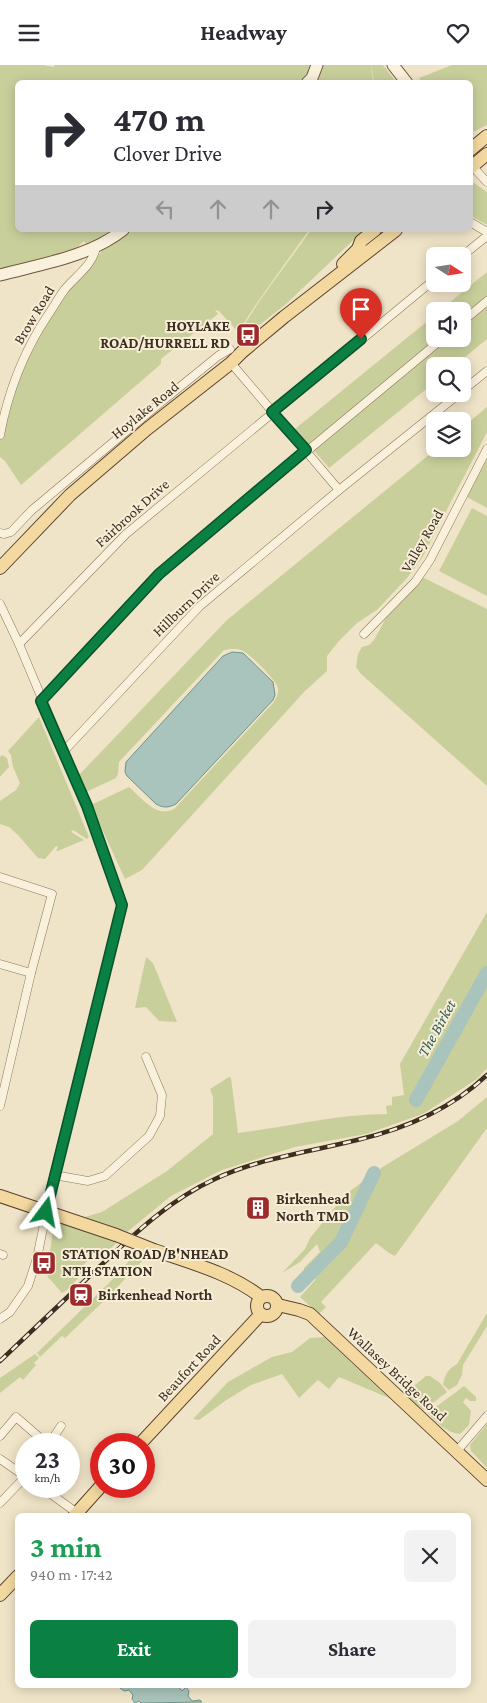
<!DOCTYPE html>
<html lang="en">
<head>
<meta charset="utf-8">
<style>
  body { margin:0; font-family:"Crimson Pro",serif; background:#f2f2f3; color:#2b2b33; height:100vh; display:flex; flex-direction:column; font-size:19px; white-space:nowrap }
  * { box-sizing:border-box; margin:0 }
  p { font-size:16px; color:#7c7c81 }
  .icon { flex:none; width:28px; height:28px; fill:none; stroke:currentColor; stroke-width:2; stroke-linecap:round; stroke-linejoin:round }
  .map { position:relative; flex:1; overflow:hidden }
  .panel { position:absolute; left:15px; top:1448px; width:456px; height:175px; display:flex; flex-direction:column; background:#fff; border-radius:8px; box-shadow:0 2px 12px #0003 }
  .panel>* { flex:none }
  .guide { position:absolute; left:15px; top:15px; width:458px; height:152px; border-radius:8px; box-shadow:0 2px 12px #0003; background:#fff; color:#2b2b33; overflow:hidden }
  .needle { width:32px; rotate:102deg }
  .controls { position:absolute; left:426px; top:182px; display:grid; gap:10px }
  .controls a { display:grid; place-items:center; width:45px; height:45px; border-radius:8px; background:#fff; box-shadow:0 2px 12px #0003; font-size:25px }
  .speed { position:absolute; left:15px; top:1368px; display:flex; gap:10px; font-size:25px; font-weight:700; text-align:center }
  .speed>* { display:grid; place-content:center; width:65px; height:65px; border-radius:50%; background:#fff; box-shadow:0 2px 12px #0003; line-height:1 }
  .speed small { font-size:12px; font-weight:400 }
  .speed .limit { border:8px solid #d22; background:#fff; color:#111 }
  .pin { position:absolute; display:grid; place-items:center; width:42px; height:42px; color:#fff; margin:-51px -21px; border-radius:50% 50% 50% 0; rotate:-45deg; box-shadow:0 0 5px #0007 }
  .pin .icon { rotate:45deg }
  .me { position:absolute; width:55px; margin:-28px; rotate:13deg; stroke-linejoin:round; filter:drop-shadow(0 0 4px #0008) }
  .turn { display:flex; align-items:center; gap:18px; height:105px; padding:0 15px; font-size:22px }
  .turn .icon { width:65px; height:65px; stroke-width:2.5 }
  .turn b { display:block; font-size:35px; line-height:42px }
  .lanes { display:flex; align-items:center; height:48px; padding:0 15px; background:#0003; justify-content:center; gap:25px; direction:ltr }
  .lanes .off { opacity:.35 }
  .round { display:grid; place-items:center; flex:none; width:52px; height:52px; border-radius:8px; background:#f2f2f3 }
  .headline { display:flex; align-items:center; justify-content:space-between; height:85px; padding:0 15px }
  h1 { font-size:30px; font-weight:700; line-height:38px; color:#1e9e55 }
  .primary-button { display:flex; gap:10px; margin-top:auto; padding:10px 15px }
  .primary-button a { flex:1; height:58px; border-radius:8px; background:#0b8043; color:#fff; font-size:20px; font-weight:700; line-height:58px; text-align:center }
  .primary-button a+a { background:#f2f2f3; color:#2b2b33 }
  header { display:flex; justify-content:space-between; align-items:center; height:65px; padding:0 15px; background:#fff; font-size:22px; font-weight:700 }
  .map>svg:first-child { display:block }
  .green { fill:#c9cf9b }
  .water { fill:#a9c4bc; stroke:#6f938a }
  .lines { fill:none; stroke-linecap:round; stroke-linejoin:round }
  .river { stroke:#a9c4bc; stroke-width:14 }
  .minor-casing { stroke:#8d765c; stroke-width:9 }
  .secondary-casing { stroke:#6f573f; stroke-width:13 }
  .primary-casing { stroke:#5b4430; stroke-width:14 }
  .minor { stroke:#faf1dc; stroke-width:8 }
  .secondary { stroke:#faf1dc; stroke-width:11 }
  .primary { stroke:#f3d9a0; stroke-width:12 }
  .rail-casing { stroke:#3d2e20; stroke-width:4.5 }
  .rail { stroke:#f7eed8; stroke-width:2.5; stroke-dasharray:8; stroke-linecap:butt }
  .primary-bridge-casing { stroke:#5b4430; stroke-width:14; stroke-linecap:butt }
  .primary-bridge { stroke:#f3d9a0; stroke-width:12 }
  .route-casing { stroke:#07532c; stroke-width:12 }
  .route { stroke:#0b8043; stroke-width:9 }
  .labels { text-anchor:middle; stroke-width:4; stroke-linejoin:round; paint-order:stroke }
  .street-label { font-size:15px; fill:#3d2e20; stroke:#f7eed8 }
  .poi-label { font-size:15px; font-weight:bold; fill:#3d2e20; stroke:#f7eed8; text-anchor:start }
  .water-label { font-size:16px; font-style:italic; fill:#2f5d5a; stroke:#f7eed8 }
</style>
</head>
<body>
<header><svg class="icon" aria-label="menu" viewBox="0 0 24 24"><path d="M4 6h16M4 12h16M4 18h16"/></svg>Headway<svg class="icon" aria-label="heart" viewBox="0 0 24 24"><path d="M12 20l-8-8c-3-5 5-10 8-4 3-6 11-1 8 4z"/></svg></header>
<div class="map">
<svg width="487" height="1638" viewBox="0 0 487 1638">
  <rect width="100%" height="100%" fill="#f0e4c8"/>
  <!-- green -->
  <g class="green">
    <polygon points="0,0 44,0 53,2 55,0 371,0 373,17 18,18 18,165 309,165 259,235 238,267 219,246 215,245 218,249 161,294 161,299 21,420 5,396 0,392 0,370 15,314 47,251 113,173 90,185 84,176 74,185 0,204"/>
    <polygon points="371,0 383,0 396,17 374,17"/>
    <polygon points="452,0 487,0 487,60 471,68 470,18 422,17 419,13"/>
    <polygon points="470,118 474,118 487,127 487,160 470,150"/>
    <polygon points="311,165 364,165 286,239 242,274 239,268 260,235"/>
    <polygon points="487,207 487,274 454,301 435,301 435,317 329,403 295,364 435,250 435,274 462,274 462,246 439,246"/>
    <path d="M487 342V367L422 493 407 513 377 545 357 558 339 576 327 591V606L305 626 142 805 125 814 91 740 129 722C143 734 156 753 174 744L273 638C276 634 279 628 278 623 276 615 251 590 243 586 237 583 231 584 224 585L119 697 118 709 116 713 86 727 79 710 227 555 436 384H462L463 362Z"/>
    <polygon points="487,393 487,443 467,432"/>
    <polygon points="472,443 487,451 487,531 439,506"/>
    <polygon points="422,512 487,544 487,721 360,608 356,602 358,589 362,582 369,580 374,575 386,553"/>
    <polygon points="39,652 89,772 87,774 73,765 71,767 84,775 58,786 56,786 58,782 56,781 45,794 38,793 18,770 9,762 0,759 0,736 16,725 20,718 13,702 11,690 8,686"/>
    <polygon points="2,690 7,693 9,702 0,712 0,692"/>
    <path d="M487 847V901L414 1033 421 1037 487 918V1003L477 1014 423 1049 366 1069 295 1082 222 1105 171 1131 127 1167 85 1152 102 1147 167 1106 213 1069V1032L210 1024 229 1012 231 1013 238 1068C288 1062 337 1049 387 1049L386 1041 392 1040V1032L404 1030 400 999Z"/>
    <polygon points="146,892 153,898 177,957 159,956 146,942 135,943"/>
    <polygon points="487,1032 487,1063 395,1191 389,1188 376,1178 321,1237 326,1242 319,1249 300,1232 316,1214 313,1211 345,1177 381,1103 458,1056"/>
    <polygon points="366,1114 348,1154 333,1180 304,1210 304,1203 320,1187 317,1179 300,1197 282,1208 305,1184 310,1173 345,1130"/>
    <polygon points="56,1156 121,1174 97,1196 92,1192 80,1203 83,1208 67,1225 62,1228 48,1212 47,1209 54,1158"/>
    <polygon points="138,1186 147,1190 145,1194 138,1200 109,1231 65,1273 62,1271 40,1292 37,1288 109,1218"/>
    <path d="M487 1248V1261L463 1300 462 1310 457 1320 449 1325 443 1320C445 1309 448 1304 457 1299Z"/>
    <polygon points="324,1272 389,1333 339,1312 329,1324 318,1315 299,1333 282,1309 251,1320 225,1336 199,1355 193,1354 228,1317 272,1292 292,1287 310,1273"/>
    <polygon points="35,1289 39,1293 34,1298 36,1300 23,1315 20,1312 0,1328 0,1313"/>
    <polygon points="426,1311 430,1311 440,1318 447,1327 424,1345 403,1330"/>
    <path d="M464 1321 476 1332V1336H470L466 1333 463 1337 471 1346 469 1360 460 1369C447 1368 437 1358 428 1348Z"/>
    <polygon points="487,1359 487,1403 471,1386 470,1380"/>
  </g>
  <!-- water -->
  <g class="water">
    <path d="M232 587 243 588 273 617 275 630 273 635 176 739C168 743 163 743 156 739L127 711 125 707 126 697 223 591Z"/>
    <polygon points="123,1620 177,1620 182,1626 186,1622 189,1626 188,1631 192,1636 200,1635 202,1637 141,1638 139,1636 135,1638 132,1634 133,1630 129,1625 124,1626 120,1623"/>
  </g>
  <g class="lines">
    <!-- river -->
    <g class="river">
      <polyline points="416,1035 487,908"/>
      <polyline points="298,1221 341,1177 374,1108"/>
    </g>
    <defs>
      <g id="minor">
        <polyline points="472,101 487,117"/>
        <polyline points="470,157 487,167"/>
        <polyline points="462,191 487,171"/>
        <polyline points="462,257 487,236"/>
        <polyline points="231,298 339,425"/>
        <polyline points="462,326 487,306"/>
        <path d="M0 370C8 327 24 286 48 250 54 241 59 232 65 224 76 211 93 200 96 182"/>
        <polyline points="0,468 4,469 11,467 32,445 160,338 218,291 230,284"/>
        <polyline points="0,539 19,579 87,741 122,840 54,1110 37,1193 28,1221 10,1247 0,1254"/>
        <polyline points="364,569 415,517 430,495 487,384"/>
        <polyline points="19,579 126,469 435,214"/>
        <polyline points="41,636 159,509 442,274"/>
        <polyline points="64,686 200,541 339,425 459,329"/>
        <polyline points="0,812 52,829 31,908 0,1041"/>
        <polyline points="0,899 31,908"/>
        <polyline points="54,1110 88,1116 105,1111 149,1071 160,1051 162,1030 146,992"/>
        <polyline points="0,1189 3,1190"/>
        <polyline points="0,1371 16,1352 47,1379"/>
        <polyline points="49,1379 61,1361"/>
        <polyline points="457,1386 487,1351"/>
        <polyline points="0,1394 26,1412"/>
        <polyline points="40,1421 77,1448"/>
        <polyline points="0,1438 26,1411"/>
      </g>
      <g id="secondary">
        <polyline points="393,0 407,18"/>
        <polyline points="307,18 312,13 317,0"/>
        <path d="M0 210C41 199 89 192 123 165"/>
      </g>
      <g id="primary">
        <polyline points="470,85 487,71"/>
        <polyline points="470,103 487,89"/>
        <polyline points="343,199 358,184 361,176 375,165"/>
        <polyline points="0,503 70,430 147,364 231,298 242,287 284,252 396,165"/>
        <polyline points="0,1131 116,1170"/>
        <path d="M154 1185C191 1198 230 1208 261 1232"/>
        <circle cx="267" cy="1241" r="10"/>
        <polyline points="278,1240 299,1245 310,1249 487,1415"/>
        <polyline points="140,1379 261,1249"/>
        <polyline points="75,1450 101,1421"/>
        <polyline points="0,1530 18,1511"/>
      </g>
    </defs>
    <!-- minor casing -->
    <use href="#minor" class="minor-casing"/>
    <!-- secondary casing -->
    <use href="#secondary" class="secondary-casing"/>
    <!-- primary casing -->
    <use href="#primary" class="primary-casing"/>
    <!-- minor -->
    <use href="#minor" class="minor"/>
    <!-- secondary -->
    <use href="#secondary" class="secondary"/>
    <!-- primary -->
    <use href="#primary" class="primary"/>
    <defs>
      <path id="rail" d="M0 1296C32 1266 64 1235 96 1205 133 1170 169 1135 215 1114 260 1093 309 1087 357 1075 405 1064 451 1044 487 1010"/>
    </defs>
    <!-- rail casing -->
    <use href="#rail" class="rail-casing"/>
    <!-- rail -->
    <use href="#rail" class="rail"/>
    <defs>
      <polyline id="primary-bridge" points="116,1170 154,1185"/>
    </defs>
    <!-- primary-bridge casing -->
    <use href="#primary-bridge" class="primary-bridge-casing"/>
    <!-- primary-bridge -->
    <use href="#primary-bridge" class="primary-bridge"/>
  </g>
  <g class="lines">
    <defs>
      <polyline id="route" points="46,1147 122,840 87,741 41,636 159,509 306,385 272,347 361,274"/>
    </defs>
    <!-- route casing -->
    <use href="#route" class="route-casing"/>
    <!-- route -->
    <use href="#route" class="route"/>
  </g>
  <!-- icons -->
  <defs>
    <symbol id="bus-square" viewBox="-11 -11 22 22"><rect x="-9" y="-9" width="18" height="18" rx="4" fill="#9e2a2b" stroke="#f7eed8"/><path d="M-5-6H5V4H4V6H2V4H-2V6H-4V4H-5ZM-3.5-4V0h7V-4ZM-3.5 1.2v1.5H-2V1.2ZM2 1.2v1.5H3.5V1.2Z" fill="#fff"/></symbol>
    <symbol id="building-square" viewBox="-11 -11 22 22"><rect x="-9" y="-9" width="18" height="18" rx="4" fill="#9e2a2b" stroke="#f7eed8"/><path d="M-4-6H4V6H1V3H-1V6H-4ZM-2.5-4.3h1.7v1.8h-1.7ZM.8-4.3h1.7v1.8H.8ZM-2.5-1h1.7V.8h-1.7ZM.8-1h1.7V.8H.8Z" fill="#fff"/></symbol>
    <symbol id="station-square" viewBox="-11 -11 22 22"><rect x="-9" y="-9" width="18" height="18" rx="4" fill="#9e2a2b" stroke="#f7eed8"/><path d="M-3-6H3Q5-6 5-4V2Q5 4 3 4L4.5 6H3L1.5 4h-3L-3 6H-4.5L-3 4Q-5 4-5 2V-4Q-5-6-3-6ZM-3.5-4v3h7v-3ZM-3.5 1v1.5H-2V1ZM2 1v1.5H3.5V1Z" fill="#fff"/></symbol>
  </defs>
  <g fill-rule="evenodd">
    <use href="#bus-square" x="234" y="256" width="28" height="28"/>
    <use href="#building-square" x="244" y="1129" width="28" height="28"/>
    <use href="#bus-square" x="30" y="1184" width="28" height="28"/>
    <use href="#station-square" x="67" y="1216" width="28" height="28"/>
  </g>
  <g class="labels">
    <!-- street labels -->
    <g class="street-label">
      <text transform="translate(34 250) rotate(-59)" y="5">Brow Road</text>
      <text transform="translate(145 345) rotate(-39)" y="5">Hoylake Road</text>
      <text transform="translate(132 448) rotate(-42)" y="5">Fairbrook Drive</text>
      <text transform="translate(422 476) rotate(-60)" y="5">Valley Road</text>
      <text transform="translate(186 539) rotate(-44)" y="5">Hillburn Drive</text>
      <text transform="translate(189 1303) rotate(-47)" y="5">Beaufort Road</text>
      <text transform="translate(397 1309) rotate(43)" y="5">Wallasey Bridge Road</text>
    </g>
    <!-- poi labels -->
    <g class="poi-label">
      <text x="230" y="266" text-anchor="end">HOYLAKE<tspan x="230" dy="17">ROAD/HURRELL RD</tspan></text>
      <text x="276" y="1139">Birkenhead<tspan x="276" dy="17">North TMD</tspan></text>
      <text x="62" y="1194">STATION ROAD/B'NHEAD<tspan x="62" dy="17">NTH STATION</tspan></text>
      <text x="98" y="1235">Birkenhead North</text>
    </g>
    <!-- water labels -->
    <g class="water-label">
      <text transform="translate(436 963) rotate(-61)" y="6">The Birket</text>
    </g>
  </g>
</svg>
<div class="controls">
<a><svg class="needle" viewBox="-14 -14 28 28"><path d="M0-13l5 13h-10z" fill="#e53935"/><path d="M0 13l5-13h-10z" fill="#7c7c81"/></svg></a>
<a><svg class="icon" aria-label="sound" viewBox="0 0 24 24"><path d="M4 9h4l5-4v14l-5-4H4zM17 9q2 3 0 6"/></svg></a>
<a><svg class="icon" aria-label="search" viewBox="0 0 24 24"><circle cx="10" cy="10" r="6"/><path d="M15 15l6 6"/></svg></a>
<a><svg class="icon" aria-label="layers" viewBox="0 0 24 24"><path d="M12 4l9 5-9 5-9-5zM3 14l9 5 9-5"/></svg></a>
</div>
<div class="speed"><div>23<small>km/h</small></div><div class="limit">30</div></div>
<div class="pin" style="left:361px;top:274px;background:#d93025"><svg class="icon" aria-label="arrive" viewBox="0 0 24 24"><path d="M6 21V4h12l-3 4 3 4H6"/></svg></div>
<svg class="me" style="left:46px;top:1147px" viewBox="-20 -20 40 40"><path d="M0-17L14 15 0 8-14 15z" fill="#0b8043" stroke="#fff" stroke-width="4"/></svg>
<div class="guide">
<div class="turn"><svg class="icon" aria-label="right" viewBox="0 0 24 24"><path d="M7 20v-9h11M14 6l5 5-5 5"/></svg><div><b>470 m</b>Clover Drive</div></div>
<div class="lanes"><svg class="icon off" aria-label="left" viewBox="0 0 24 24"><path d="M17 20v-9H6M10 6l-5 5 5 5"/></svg><svg class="icon off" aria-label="ahead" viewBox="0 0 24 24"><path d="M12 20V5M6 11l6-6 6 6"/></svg><svg class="icon off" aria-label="ahead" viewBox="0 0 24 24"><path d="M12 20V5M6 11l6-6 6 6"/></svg><svg class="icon" aria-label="right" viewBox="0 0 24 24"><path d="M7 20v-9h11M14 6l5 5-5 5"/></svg></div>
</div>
<section class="panel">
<div class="headline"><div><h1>3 min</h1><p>940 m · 17:42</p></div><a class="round"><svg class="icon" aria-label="close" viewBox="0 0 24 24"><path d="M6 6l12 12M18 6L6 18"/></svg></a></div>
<div class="primary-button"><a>Exit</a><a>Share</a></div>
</section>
</div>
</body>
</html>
